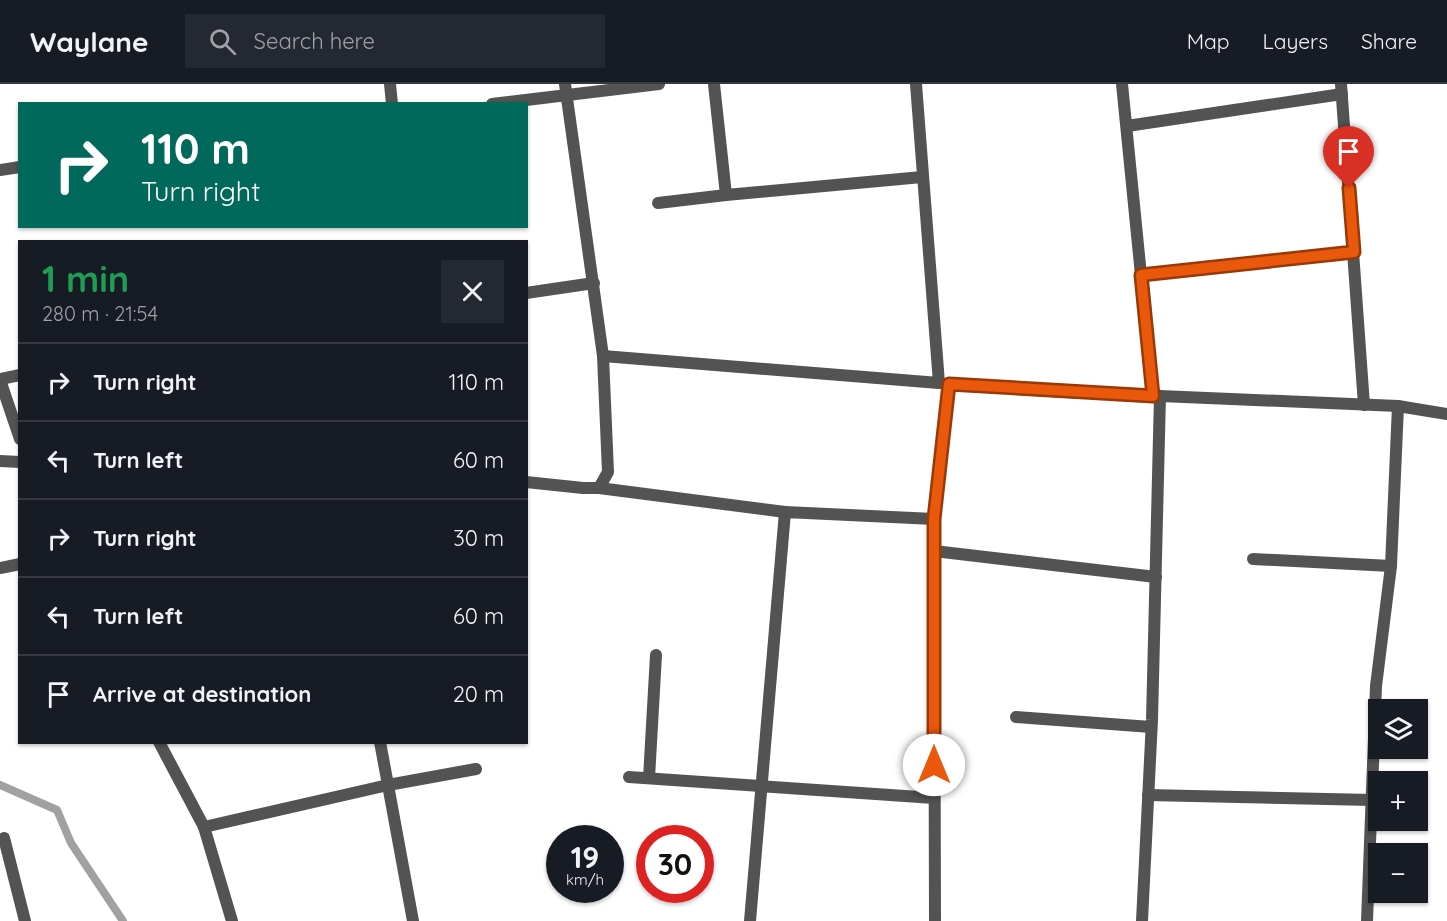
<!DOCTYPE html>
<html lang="en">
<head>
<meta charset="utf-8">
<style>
  body { margin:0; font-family:Quicksand,sans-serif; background:#242831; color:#f1f3f6; height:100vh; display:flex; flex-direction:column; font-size:22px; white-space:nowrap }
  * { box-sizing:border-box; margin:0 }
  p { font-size:20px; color:#9ea1a6 }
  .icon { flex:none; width:33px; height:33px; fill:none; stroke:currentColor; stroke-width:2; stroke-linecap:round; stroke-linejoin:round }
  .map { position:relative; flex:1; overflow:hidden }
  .drawer { position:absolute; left:18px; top:156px; width:510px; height:504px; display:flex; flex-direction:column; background:#171b24; border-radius:0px; box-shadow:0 2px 4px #0004 }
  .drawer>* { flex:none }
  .banner { position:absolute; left:18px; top:18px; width:510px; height:126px; border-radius:0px; box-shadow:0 2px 4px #0004; background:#00695c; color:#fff; overflow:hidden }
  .buttons { position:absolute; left:1368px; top:615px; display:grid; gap:12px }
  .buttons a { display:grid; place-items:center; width:60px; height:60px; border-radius:0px; background:#171b24; box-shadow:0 2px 4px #0004; font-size:30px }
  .speed { position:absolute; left:546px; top:741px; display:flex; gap:12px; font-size:30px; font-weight:700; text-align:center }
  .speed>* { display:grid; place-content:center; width:78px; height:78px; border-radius:50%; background:#171b24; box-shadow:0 2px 4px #0004; line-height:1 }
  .speed small { font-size:15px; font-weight:400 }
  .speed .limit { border:9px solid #d22; background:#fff; color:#111 }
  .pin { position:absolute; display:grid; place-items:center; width:51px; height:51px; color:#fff; margin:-62px -26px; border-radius:50% 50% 50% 0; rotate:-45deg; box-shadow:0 0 6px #0007 }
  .pin .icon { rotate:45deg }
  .me { position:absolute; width:66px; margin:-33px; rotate:0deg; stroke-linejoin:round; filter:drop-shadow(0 0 4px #0008) }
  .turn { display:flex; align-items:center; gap:21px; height:126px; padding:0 24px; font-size:27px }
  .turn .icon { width:78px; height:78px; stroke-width:2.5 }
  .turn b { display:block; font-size:42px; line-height:51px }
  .round { display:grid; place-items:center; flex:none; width:63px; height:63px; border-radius:0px; background:#242831 }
  .summary { display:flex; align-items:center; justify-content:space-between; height:102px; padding:0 24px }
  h1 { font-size:36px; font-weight:700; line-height:45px; color:#1e9e55 }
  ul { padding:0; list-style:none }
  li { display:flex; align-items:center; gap:18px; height:78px; padding:0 24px; border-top:2px solid #363941 }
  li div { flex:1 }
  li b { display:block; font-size:22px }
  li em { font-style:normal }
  header { display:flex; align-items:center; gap:36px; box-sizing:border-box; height:84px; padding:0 30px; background:#171b24; border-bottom:2px solid #363941 }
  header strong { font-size:28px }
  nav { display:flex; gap:33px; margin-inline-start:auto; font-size:21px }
  .search { width:420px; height:54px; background:#242831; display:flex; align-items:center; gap:15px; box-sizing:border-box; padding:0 21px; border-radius:0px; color:#9ea1a6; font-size:22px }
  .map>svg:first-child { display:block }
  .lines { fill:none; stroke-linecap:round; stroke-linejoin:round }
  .stream { stroke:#a1a1a1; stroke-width:8 }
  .minor { stroke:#535353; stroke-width:12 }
  .route-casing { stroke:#983908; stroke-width:15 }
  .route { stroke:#ea580c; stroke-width:10 }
</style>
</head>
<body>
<header>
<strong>Waylane</strong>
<div class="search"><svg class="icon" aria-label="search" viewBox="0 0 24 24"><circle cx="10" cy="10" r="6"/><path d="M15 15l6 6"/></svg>Search here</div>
<nav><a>Map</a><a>Layers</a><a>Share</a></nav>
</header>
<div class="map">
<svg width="1447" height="837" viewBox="0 0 1447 837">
  <rect width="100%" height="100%" fill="#fff"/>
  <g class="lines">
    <!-- stream -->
    <polyline class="stream" points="0,701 57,726 71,759 123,837"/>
    <!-- minor -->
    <g class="minor">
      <polyline points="390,0 392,20"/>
      <polyline points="714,0 726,111 922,93"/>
      <polyline points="1122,0 1153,312"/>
      <polyline points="1341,0 1364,321"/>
      <polyline points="492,20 659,0"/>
      <polyline points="1127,42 1342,10"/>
      <polyline points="0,86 20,83"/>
      <polyline points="658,119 726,111"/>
      <polyline points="1141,191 1354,168"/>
      <polyline points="526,209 594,199"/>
      <polyline points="603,272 939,299 916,0"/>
      <polyline points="0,295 20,291"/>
      <polyline points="0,296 20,355"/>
      <polyline points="944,300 1066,308 1398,322 1447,330"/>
      <polyline points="0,377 20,378"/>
      <polyline points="526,398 583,404 599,404 608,388 603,272 565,0"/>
      <polyline points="599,404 785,428"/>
      <polyline points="934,435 935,837"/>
      <polyline points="934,467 1156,493"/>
      <polyline points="1253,475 1391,482"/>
      <polyline points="0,484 20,480"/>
      <polyline points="1016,633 1151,643"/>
      <polyline points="159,658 204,743 388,701 413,837"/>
      <polyline points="380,658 388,701 476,685"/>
      <polyline points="629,693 934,714"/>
      <polyline points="649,694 656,571"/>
      <polyline points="1148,711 1372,716"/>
      <polyline points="204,743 232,837"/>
      <polyline points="4,754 25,837"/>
      <polyline points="750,837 785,428 934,435 949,300"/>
      <polyline points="1142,837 1152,636 1160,312"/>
      <polyline points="1367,837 1376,602 1391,482 1398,322"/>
    </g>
  </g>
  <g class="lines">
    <defs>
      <polyline id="route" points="934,681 934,435 949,300 1153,312 1141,191 1354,168 1349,104"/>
    </defs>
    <!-- route casing -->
    <use href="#route" class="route-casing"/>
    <!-- route -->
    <use href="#route" class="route"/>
  </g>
</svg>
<div class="buttons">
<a><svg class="icon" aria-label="layers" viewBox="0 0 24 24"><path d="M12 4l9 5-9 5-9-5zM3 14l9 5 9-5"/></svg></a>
<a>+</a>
<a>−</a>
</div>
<div class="speed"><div>19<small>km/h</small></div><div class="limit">30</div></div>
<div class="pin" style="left:1349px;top:104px;background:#d93025"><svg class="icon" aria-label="arrive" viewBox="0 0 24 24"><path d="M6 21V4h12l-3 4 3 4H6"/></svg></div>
<svg class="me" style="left:934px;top:681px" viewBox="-20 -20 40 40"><circle r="19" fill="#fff"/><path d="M0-13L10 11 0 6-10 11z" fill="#ea580c"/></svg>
<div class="banner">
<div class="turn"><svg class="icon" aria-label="right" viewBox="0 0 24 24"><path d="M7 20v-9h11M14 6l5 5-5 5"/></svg><div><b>110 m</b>Turn right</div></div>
</div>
<section class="drawer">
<div class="summary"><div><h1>1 min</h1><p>280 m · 21:54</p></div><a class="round"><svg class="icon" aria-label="close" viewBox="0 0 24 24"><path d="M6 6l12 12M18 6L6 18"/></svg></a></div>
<ul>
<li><svg class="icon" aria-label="right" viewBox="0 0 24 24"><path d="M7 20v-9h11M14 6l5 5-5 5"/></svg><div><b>Turn right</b></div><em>110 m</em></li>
<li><svg class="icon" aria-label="left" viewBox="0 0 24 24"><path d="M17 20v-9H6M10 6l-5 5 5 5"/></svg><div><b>Turn left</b></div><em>60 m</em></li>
<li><svg class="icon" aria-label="right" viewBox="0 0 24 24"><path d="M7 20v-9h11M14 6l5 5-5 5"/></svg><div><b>Turn right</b></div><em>30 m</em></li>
<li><svg class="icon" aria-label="left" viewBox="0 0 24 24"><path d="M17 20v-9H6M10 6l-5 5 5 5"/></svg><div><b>Turn left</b></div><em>60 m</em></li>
<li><svg class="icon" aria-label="arrive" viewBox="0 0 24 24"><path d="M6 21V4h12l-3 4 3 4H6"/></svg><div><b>Arrive at destination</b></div><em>20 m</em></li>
</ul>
</section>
</div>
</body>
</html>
